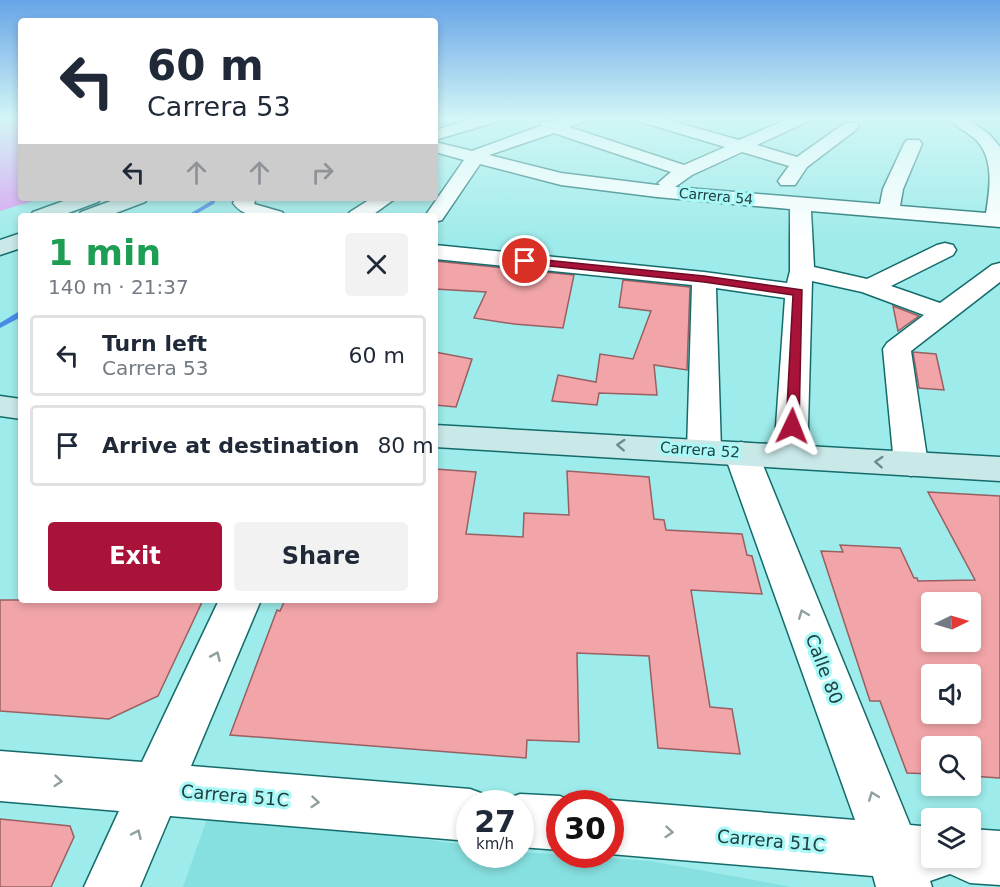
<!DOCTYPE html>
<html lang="en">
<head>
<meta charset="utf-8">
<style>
  body { margin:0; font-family:"DejaVu Sans",sans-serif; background:#f2f2f3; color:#1f2937; height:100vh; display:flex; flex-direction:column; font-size:22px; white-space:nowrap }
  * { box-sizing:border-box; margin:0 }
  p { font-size:20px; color:#747a83 }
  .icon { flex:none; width:33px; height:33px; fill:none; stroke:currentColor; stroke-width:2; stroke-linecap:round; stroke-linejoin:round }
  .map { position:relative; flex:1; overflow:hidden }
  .drawer { position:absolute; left:18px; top:213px; width:420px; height:390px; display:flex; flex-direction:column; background:#fff; border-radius:6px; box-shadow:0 3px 9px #0003 }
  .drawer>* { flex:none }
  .guide { position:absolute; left:18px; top:18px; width:420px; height:183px; border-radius:6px; box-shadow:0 3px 9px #0003; background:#fff; color:#1f2937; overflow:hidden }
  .needle { width:39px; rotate:85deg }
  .tools { position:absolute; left:921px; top:592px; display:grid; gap:12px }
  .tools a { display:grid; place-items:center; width:60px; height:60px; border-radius:6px; background:#fff; box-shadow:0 3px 9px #0003; font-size:30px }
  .speed { position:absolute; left:456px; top:790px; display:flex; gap:12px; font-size:30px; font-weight:700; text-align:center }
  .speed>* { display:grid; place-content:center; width:78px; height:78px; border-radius:50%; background:#fff; box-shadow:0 3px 9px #0003; line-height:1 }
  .speed small { font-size:15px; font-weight:400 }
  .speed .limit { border:9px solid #d22; background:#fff; color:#111 }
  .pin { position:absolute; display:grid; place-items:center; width:51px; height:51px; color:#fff; margin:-26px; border:3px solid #fff; border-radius:50%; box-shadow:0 2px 6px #0007 }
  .me { position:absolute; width:66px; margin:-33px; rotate:2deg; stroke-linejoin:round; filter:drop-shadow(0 0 4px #0008) }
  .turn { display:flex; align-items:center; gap:21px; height:126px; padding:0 30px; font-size:27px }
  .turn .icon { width:78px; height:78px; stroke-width:2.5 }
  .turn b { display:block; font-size:42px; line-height:51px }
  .lanes { display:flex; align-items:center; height:57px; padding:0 30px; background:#0003; justify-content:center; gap:30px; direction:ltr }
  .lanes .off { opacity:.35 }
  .round { display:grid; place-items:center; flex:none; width:63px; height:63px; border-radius:6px; background:#f2f2f3 }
  .overview { display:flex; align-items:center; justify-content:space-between; height:102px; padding:0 30px }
  h1 { font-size:36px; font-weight:700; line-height:45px; color:#1e9e55 }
  .primary-button { display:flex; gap:12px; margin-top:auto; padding:12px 30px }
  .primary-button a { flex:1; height:69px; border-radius:6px; background:#aa1339; color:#fff; font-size:24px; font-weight:700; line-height:69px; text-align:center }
  .primary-button a+a { background:#f2f2f3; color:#1f2937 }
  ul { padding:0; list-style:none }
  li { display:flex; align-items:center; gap:18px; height:81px; margin:0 12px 9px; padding:0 18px; border:3px solid #e0e1e3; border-radius:6px }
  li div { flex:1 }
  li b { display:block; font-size:22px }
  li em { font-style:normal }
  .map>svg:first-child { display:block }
  .built { fill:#87e0e0 }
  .green { fill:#d89df1 }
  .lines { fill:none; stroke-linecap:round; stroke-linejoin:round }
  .stream { fill:#468ce6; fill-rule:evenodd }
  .building { fill:#f2a5a9; stroke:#995f62; stroke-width:1.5; fill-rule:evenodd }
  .street-casing { stroke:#146b6b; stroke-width:3 }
  .secondary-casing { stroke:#146b6b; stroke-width:3 }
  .street { fill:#fff; fill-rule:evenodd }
  .secondary { fill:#c9e8e8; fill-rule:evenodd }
  .oneway { stroke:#6d8c8c }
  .oneway2 { stroke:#90a0a0 }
  .route { fill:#aa1339; stroke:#6e0c25; stroke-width:1.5 }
  .labels { text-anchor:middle; stroke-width:6; stroke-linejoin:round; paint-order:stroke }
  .far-street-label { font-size:14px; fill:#214141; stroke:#aaf8f8 }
  .street-label { font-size:15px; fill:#214141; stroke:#aaf8f8 }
  .near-street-label { font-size:18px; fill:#214141; stroke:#aaf8f8 }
</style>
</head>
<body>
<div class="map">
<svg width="1000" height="887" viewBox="0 0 1000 887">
  <rect width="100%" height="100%" fill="#9debea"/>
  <!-- built -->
  <polygon class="built" points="207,819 355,831 469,845 470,855 520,855 521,852 650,861 792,887 183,887"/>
  <!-- green -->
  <polygon class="green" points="0,118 21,118 21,198 43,198 0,211"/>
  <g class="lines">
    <!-- stream -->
    <g class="stream">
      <polygon points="213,200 215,201 215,203 193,216 186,216"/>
      <polygon points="18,312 21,312 21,317 0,328 0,323"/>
    </g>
  </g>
  <!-- building -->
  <g class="building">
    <polygon points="435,261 574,275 563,328 514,324 474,318 486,292 435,289"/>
    <polygon points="623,280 690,287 687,370 654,365 657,395 599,393 597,405 552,401 558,375 596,382 600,354 633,359 651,311 619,307"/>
    <polygon points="893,306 919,316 898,331"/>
    <polygon points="435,352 472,359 456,407 435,405"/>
    <polygon points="913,352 936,354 944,390 919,388"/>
    <polygon points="435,469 476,472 466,534 523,537 524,513 569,515 567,471 649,477 654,519 664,520 666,530 742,534 747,555 752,556 762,594 691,590 710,707 732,709 740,754 658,748 649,656 577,653 579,742 527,740 526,758 230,735 277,610 280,611 285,600 435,600"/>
    <path d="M928 492 1000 496V778L970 776V747H932V774L907 773 880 701H870L821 551 843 552 840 545 900 548 914 578H917L918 581 975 580ZM932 603H970V642H932ZM932 675H970V714H932Z"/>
    <polygon points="0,600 203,600 158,696 109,719 0,711"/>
    <polygon points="0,819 70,826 74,837 51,887 0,887"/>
  </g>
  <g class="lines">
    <defs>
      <g id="street">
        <polygon points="476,118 501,118 499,121 435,140 435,130"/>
        <path d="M565 118H588L586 121 569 127 684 165 725 147 638 121 636 118H661L739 140 790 118H811L809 121 757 145 797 157 845 123H857L859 126 857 129 807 167 795 185H781L778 181 789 166 742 152 692 175 675 187 880 204 883 189 904 144 907 140H919L922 144 903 189 900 206 986 213C990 189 995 156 974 138 966 131 955 126 948 118H967L990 135 1000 147V227L811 211 814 267 867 279 937 245 945 243 953 245 956 250 953 255 891 286 940 303 992 265 1000 263V282L911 351 928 464 923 472 911 476 899 472 894 464 883 349 887 343 924 315 862 292 812 281 808 426 810 456 805 464 793 467 781 464 776 456V426L785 298 716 288 721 450 716 458 704 461 692 458 687 450 692 285 435 259V245L704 272 787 283 790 271V209L657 197 561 185 480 164 442 220 435 222V216H425L464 160 435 152V142L472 151 540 126 541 122H553ZM554 133 671 172 658 183 660 185H657L561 173 489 155Z"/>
        <path d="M236 198H256L254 204 282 212 285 216C266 216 245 220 233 203Z"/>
        <polygon points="372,198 396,198 371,216 347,216 350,212"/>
        <polygon points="741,442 753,445 758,453 910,825 932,827 932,858 970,858 970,829 1000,831 1000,885 970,883 950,874 930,881 932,887 876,887 873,876 610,854 610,804 601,804 610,800 855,820 724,453 729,445"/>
        <polygon points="219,600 261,600 191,766 470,789 489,796 492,804 470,804 470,841 170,816 140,887 84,887 119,811 0,801 0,751 142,762"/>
        <polygon points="520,794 560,796 578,804 560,804 560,850 520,847 520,804 500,804 501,801"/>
      </g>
      <g id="secondary">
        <polygon points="72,198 101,198 98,202 60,216 30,216 33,212"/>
        <polygon points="119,198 148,198 145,202 108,216 78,216 81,212"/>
        <polygon points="21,233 21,248 0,255 0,240"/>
        <polygon points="0,396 21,399 21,419 0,416"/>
        <polygon points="435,425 1000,457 1000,481 435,447"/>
      </g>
    </defs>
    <!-- street casing -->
    <use href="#street" class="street-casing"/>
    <!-- secondary casing -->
    <use href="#secondary" class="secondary-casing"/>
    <!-- street -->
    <use href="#street" class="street"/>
    <!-- secondary -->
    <use href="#secondary" class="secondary"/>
  </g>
  <!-- one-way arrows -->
  <defs><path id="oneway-chevron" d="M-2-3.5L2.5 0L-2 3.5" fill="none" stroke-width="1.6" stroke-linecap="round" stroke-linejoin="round" transform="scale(1.5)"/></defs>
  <g class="oneway">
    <use href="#oneway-chevron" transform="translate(621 445) rotate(-177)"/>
    <use href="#oneway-chevron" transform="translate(879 462) rotate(-176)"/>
  </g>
  <g class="oneway2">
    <use href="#oneway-chevron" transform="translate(803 614) rotate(-111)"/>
    <use href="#oneway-chevron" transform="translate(216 656) rotate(-66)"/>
    <use href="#oneway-chevron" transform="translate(58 781) rotate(5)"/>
    <use href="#oneway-chevron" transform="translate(873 796) rotate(-111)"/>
    <use href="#oneway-chevron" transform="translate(315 802) rotate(5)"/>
    <use href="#oneway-chevron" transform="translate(669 832) rotate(5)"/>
    <use href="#oneway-chevron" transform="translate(137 834) rotate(-65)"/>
  </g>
  <!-- sky -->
  <linearGradient id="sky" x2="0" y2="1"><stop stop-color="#67a4e7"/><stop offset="0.49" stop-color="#d3f6f6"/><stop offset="1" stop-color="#d3f6f6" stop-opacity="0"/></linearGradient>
  <rect width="1000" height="242" fill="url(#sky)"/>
  <!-- route -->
  <polygon class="route" points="525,258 704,276 802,290 799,426 792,431 786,426 793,295 704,282 521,263 521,259"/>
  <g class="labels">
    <!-- far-street labels -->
    <g class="far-street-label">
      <text transform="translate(716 196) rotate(5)" y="5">Carrera 54</text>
    </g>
    <!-- street labels -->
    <g class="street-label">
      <text transform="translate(700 450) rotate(4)" y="5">Carrera 52</text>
    </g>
    <!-- near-street labels -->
    <g class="near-street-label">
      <text transform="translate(824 669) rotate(69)" y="6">Calle 80</text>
      <text transform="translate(235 796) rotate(5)" y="6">Carrera 51C</text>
      <text transform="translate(771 841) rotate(5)" y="6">Carrera 51C</text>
    </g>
  </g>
</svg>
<div class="tools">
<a><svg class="needle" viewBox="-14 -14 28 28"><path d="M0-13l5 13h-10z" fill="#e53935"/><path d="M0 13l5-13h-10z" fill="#747a83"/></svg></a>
<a><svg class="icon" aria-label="sound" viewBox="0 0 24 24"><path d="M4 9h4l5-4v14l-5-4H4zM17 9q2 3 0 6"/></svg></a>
<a><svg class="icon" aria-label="search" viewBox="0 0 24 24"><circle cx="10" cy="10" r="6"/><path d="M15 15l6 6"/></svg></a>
<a><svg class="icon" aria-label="layers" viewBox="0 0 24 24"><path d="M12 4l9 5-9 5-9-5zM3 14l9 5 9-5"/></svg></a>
</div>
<div class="speed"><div>27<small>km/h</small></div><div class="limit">30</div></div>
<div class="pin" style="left:525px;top:261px;background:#d93025"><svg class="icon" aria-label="arrive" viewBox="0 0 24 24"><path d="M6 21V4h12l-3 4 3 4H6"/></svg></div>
<svg class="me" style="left:792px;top:426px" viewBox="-20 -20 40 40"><path d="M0-17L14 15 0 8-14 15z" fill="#aa1339" stroke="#fff" stroke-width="4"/></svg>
<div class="guide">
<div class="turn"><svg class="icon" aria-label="left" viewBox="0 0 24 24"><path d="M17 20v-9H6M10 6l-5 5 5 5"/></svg><div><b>60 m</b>Carrera 53</div></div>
<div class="lanes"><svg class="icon" aria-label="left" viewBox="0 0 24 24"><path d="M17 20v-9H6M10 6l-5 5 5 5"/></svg><svg class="icon off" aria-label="ahead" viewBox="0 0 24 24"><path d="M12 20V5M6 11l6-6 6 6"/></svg><svg class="icon off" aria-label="ahead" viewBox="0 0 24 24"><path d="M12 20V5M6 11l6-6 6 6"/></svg><svg class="icon off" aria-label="right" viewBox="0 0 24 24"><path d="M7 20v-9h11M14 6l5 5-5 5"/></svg></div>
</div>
<section class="drawer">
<div class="overview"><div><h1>1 min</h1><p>140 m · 21:37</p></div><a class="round"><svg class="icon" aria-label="close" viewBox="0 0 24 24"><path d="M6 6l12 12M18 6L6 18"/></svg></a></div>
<ul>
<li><svg class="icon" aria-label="left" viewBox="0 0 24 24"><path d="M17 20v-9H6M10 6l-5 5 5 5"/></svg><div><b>Turn left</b><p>Carrera 53</p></div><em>60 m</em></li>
<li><svg class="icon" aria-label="arrive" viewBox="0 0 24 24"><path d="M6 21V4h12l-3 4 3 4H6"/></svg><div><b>Arrive at destination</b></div><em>80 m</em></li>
</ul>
<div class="primary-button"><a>Exit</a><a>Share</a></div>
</section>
</div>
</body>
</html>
